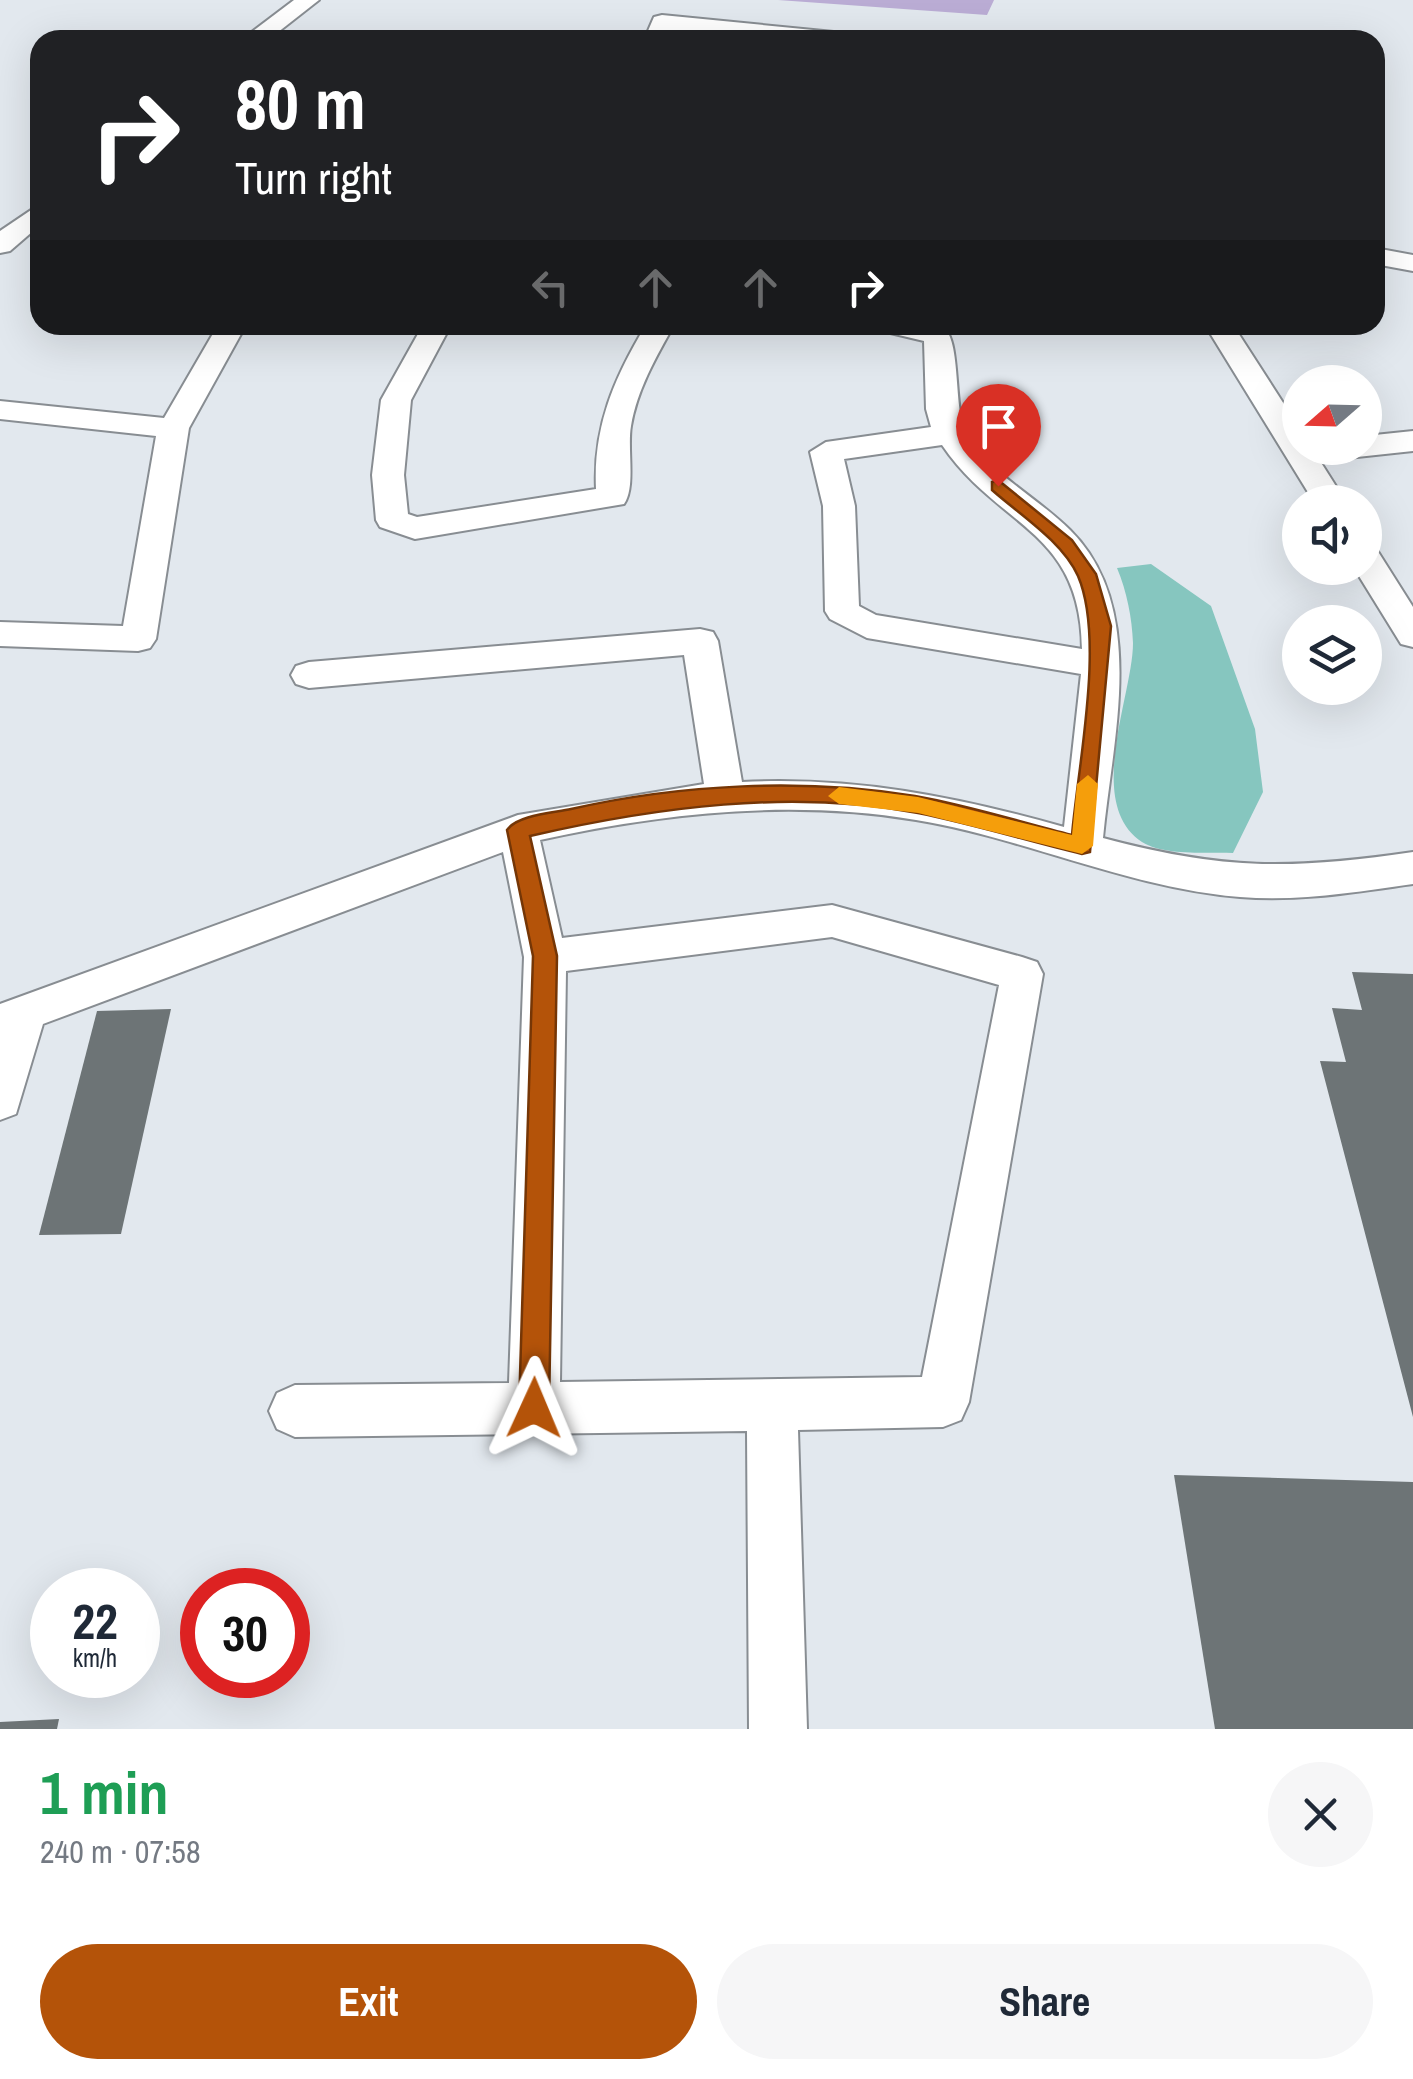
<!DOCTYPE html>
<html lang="en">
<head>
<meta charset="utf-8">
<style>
  body { margin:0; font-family:"Archivo Narrow",sans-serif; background:#f6f6f7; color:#1f2937; height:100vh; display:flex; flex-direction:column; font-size:38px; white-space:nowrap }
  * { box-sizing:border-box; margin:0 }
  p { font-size:32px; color:#747a83 }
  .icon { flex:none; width:55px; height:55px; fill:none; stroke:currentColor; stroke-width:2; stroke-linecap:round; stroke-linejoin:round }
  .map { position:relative; height:1729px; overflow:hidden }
  .side { display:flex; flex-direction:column; background:#fff; flex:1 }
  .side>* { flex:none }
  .banner { position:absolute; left:30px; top:30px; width:1355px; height:305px; border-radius:30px; box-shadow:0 10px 40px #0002; background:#202124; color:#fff; overflow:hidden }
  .needle { width:65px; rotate:250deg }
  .tools { position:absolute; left:1282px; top:365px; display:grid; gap:20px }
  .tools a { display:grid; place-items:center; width:100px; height:100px; border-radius:50%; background:#fff; box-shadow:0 10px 40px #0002; font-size:50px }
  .speed { position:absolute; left:30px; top:1568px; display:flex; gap:20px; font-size:50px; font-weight:700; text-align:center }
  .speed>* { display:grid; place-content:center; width:130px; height:130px; border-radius:50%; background:#fff; box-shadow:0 10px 40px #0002; line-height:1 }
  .speed small { font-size:25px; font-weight:400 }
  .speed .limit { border:15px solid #d22; background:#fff; color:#111 }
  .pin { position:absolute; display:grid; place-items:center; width:85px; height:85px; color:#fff; margin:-102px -42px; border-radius:50% 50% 50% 0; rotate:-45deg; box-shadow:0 0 10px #0007 }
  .pin .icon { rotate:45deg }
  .me { position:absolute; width:110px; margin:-55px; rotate:1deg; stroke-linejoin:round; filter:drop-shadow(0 0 8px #0008) }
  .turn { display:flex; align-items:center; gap:35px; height:210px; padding:0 40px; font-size:45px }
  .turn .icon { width:130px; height:130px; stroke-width:2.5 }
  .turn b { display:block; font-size:70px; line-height:85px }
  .lanes { display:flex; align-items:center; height:95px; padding:0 40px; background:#0003; justify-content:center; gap:50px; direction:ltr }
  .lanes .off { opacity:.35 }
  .round { display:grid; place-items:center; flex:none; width:105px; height:105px; border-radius:52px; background:#f6f6f7 }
  .summary { display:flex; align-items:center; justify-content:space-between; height:170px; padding:0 40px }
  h1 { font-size:60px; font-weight:700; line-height:75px; color:#1e9e55 }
  .cta { display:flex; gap:20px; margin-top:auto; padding:20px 40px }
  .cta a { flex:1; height:115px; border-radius:60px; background:#b45309; color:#fff; font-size:40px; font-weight:700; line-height:115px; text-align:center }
  .cta a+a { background:#f6f6f7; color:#1f2937 }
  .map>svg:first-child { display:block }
  .green { fill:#baacd4 }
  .water { fill:#86c6bf }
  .building { fill:#6d7476 }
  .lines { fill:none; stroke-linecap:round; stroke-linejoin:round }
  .street-casing { stroke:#888d92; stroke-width:4 }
  .street { fill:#fff; fill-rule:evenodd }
  .route { fill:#b45309; stroke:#753606; stroke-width:2.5 }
  .slow { fill:#f59e0b }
</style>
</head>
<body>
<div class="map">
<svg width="1413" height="1729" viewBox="0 0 1413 1729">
  <rect width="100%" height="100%" fill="#e2e8ee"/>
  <!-- green -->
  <polygon class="green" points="778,0 994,0 987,15"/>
  <!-- water -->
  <path class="water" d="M1151 564 1211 606 1255 729 1263 792 1233 853C1207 852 1164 856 1142 842 1084 804 1133 695 1133 643 1132 618 1127 592 1117 568Z"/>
  <!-- building -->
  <g class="building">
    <polygon points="1352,972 1413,974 1413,1417 1320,1061 1346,1062 1332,1008 1362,1010"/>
    <polygon points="171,1009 121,1234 39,1235 97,1011"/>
    <polygon points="1174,1475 1413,1482 1413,1729 1215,1729"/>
    <polygon points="59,1719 57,1729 0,1729 0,1722"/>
  </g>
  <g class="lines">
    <defs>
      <g id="street">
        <polygon points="294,0 319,0 268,40 241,40"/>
        <polygon points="662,15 844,33 856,40 775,40 671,30 668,40 644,40 654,17"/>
        <polygon points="40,204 40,225 10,251 0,253 0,231"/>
        <polygon points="1375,248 1413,255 1413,271 1375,264"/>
        <polygon points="218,325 246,325 189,428 156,639 150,648 138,651 0,646 0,622 123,626 156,436 0,419 0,401 164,418"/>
        <path d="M423 325H451L411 400 404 475 408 514 417 517 596 489C593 427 614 378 646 325H674C656 357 637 390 631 426 627 449 636 487 624 504L415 539 380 527 376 520 372 475 381 400Z"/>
        <path d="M878 325C896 325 921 320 939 325 964 332 951 412 968 438 994 476 1038 498 1070 530 1149 608 1112 740 1103 838 1223 870 1290 870 1413 852V884C1356 892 1298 902 1240 897 1129 888 1025 838 916 820 790 799 663 813 540 840L562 938 832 905 1022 957 1037 962 1043 974 969 1402 961 1420 943 1427 798 1430 807 1729H749L747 1431 295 1437 277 1429 269 1411 277 1393 295 1385 509 1383 524 957 503 852 43 1024 16 1114 0 1120V1004L518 815 704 784 684 655 309 688 296 684 291 675 296 666 309 662 700 629 713 632 718 641 742 782C853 776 958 797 1064 827L1081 674 867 638 830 619 825 611 823 506 810 452 826 442 931 427 926 409 924 341 882 331ZM942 445C998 528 1081 529 1082 649L876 615 859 606 855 506 844 459ZM832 937 999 985 922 1377 560 1382 566 971Z"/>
        <polygon points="1205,325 1233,325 1300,429 1300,448 1365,448 1365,436 1413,431 1413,451 1320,461 1346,502 1314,502"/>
        <polygon points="1365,547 1377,550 1413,607 1413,647 1401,644 1354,568 1365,568"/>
      </g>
    </defs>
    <!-- street casing -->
    <use href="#street" class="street-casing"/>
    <!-- street -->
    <use href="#street" class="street"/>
  </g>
  <!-- route -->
  <path class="route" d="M998 480 1072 540 1096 574 1111 626 1090 852 1082 854C1028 841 973 824 918 813 791 789 656 807 530 836L557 956 549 1408 544 1418 534 1422 524 1418 519 1408 533 956 507 830C517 815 553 813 571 809 681 784 803 778 915 796 967 805 1020 822 1072 835 1078 765 1105 639 1078 576 1062 541 1020 515 992 490V482Z"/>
  <!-- slow -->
  <polygon class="slow" points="1088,775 1098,784 1093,846 1082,854 918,813 839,804 828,796 839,787 918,797 1072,835 1077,784"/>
</svg>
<div class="tools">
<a><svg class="needle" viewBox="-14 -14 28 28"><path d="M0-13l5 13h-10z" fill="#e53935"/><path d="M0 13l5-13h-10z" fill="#747a83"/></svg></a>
<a><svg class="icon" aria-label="sound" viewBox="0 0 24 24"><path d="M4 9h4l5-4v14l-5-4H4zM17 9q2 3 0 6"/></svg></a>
<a><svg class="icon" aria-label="layers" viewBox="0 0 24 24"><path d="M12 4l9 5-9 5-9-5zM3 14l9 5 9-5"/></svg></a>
</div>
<div class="speed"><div>22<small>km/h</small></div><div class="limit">30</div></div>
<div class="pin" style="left:998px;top:486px;background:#d93025"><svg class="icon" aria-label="arrive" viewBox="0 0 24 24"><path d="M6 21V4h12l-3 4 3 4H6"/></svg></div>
<svg class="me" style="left:534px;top:1408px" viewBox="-20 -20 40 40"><path d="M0-17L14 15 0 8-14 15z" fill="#b45309" stroke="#fff" stroke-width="4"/></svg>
<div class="banner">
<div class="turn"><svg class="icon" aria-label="right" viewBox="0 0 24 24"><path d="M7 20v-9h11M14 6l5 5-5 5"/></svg><div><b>80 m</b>Turn right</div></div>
<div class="lanes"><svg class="icon off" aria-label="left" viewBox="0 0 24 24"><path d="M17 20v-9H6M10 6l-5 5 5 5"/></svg><svg class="icon off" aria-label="ahead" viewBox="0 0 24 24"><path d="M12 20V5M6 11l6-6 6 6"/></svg><svg class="icon off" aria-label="ahead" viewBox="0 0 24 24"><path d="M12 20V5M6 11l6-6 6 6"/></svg><svg class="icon" aria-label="right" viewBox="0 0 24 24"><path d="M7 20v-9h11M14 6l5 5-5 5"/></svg></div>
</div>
</div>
<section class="side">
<div class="summary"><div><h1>1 min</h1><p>240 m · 07:58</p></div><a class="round"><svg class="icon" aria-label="close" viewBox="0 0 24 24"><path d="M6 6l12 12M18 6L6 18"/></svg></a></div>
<div class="cta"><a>Exit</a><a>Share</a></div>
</section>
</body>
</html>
